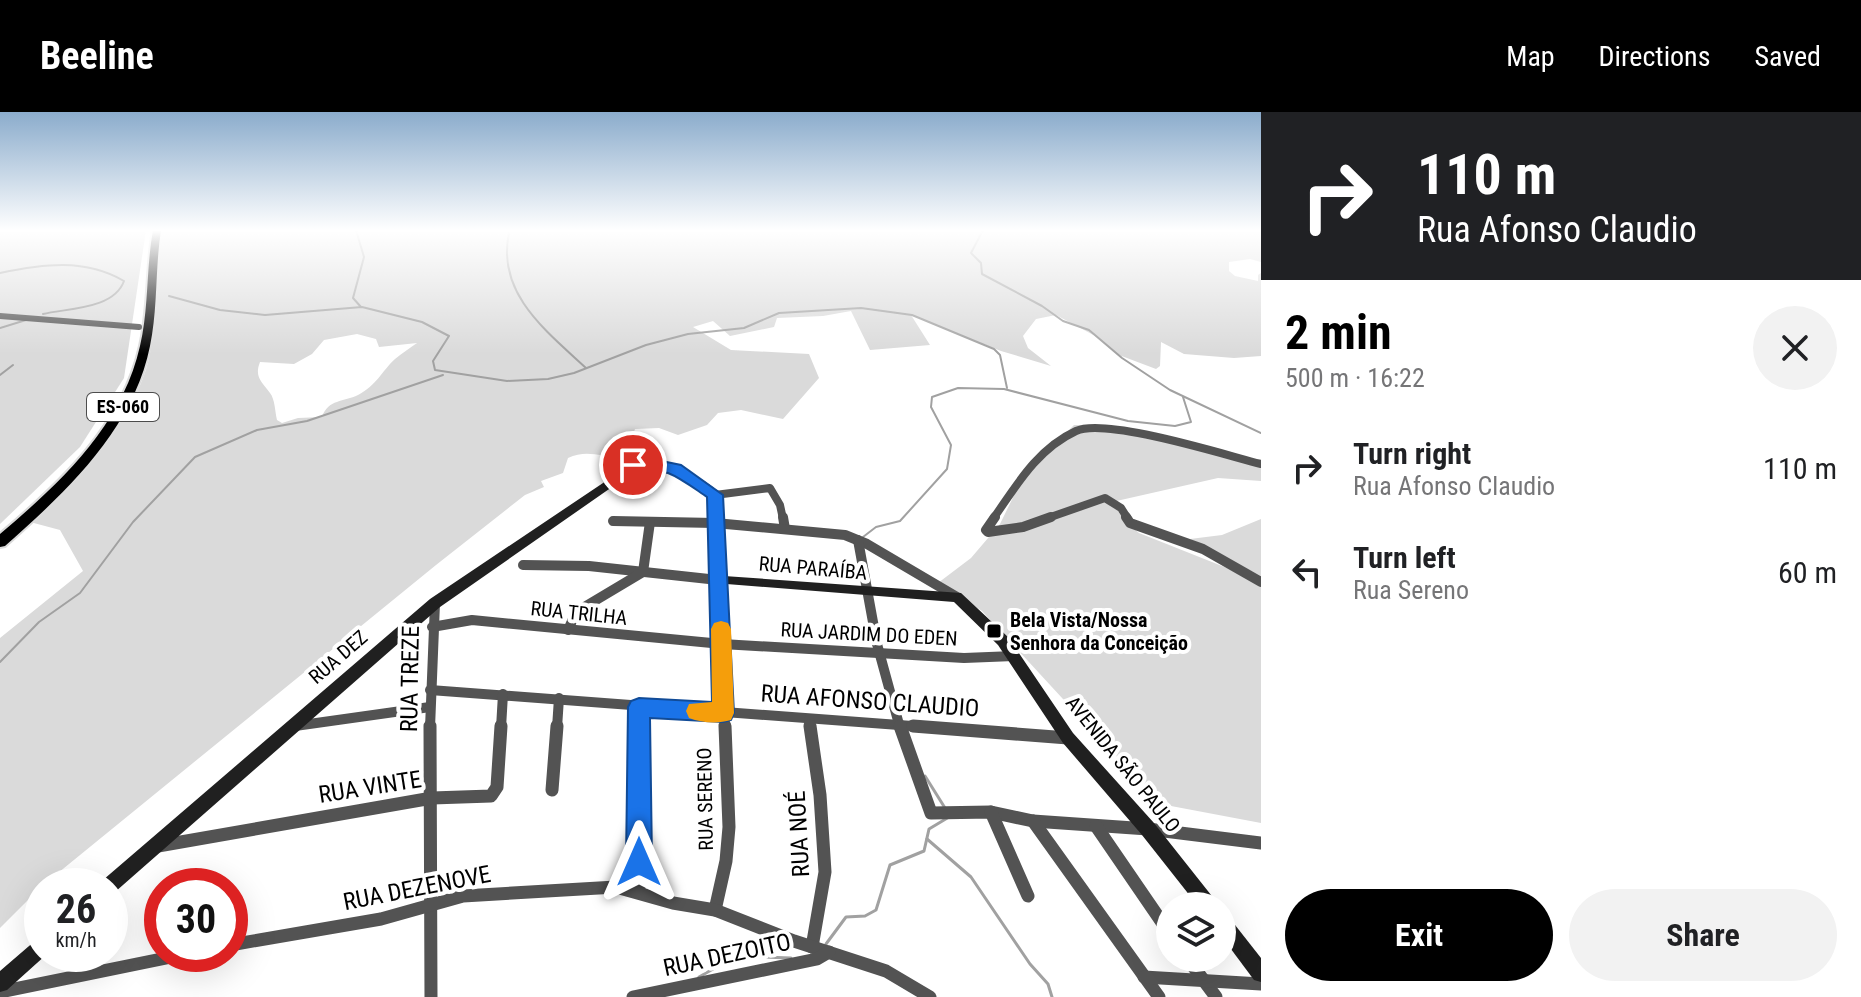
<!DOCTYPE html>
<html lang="en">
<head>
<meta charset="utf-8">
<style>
  body { margin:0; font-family:"Roboto Condensed",sans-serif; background:#f2f2f2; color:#202124; height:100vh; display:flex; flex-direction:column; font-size:30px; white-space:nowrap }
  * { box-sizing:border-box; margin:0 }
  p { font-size:26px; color:#757577 }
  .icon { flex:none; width:44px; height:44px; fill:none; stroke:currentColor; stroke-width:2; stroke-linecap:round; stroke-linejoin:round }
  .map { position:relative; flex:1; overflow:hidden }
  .side { display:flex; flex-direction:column; background:#fff; width:600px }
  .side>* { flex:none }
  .guide { background:#202124; color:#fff; overflow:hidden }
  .tools { position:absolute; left:1156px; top:780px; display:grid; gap:16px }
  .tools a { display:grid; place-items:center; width:80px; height:80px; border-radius:50%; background:#fff; box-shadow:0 8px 32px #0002; font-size:40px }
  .speed { position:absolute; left:24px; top:756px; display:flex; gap:16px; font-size:40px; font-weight:700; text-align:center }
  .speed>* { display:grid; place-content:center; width:104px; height:104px; border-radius:50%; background:#fff; box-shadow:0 8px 32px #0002; line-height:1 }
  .speed small { font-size:20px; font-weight:400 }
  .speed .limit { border:12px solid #d22; background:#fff; color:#111 }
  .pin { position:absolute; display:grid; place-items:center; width:68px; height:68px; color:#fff; margin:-34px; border:4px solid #fff; border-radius:50%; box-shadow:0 2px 8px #0007 }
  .me { position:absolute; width:88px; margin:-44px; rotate:0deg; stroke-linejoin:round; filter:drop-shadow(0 0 6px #0008) }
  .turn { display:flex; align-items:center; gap:28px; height:168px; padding:0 24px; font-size:36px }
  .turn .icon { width:104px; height:104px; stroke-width:2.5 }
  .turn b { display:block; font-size:56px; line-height:68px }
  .round { display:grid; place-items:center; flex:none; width:84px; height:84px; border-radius:42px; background:#f2f2f2 }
  .overview { display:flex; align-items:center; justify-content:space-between; height:136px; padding:0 24px }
  h1 { font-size:48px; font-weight:700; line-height:60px; color:#000 }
  .button { display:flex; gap:16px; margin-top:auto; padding:16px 24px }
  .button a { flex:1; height:92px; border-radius:48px; background:#000; color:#fff; font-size:32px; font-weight:700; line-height:92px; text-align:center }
  .button a+a { background:#f2f2f2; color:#202124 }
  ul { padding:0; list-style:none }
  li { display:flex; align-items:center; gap:24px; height:104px; padding:0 24px }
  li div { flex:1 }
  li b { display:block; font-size:30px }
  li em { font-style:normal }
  header { display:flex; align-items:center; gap:48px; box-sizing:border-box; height:112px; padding:0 40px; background:#000; color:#fff }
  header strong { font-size:38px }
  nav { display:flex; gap:44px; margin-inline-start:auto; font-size:28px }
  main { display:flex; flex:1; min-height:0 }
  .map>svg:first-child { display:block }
  .green { fill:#dadada; fill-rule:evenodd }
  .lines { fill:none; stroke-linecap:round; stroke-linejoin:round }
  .stream-far1 { stroke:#a1a1a1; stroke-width:2 }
  .stream { stroke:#a1a1a1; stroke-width:3 }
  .primary-casing { stroke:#dbdbdb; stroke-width:4 }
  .street-far3 { stroke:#535353; stroke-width:6 }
  .street-far2 { stroke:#535353; stroke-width:8 }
  .street-far1 { stroke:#535353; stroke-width:10 }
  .street { stroke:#535353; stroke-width:13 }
  .secondary { fill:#202020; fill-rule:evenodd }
  .primary { fill:#000; fill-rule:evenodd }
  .route { fill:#1a73e8; stroke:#114b97; stroke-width:2 }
  .slow { fill:#f59e0b }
  .poi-dot { fill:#000; stroke:#fff; stroke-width:3 }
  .labels { text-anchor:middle; stroke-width:8; stroke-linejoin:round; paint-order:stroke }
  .shield { fill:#fff; stroke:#4c4c4c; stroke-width:2 }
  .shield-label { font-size:18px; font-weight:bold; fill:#000 }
  .street-label { font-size:20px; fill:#000; stroke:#fff }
  .poi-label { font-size:20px; font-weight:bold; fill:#000; stroke:#fff; text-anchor:start }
  .near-street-label { font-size:24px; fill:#000; stroke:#fff }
</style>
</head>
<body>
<header>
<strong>Beeline</strong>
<nav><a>Map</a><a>Directions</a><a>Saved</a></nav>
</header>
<main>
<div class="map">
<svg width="1261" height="885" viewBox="0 0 1261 885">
  <rect width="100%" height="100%" fill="#fff"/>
  <!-- green -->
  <g class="green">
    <polygon points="0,118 146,118 124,266 80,335 0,412"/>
    <path d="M161 118H1261V150L1250 147 1229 150V159L1235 164 1258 169V163L1261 161V244L1234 246 1184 242 1161 230 1160 254 1156 257 1119 243 1099 226 1056 203 1036 207 1023 224 1028 236 1051 254 1001 239 911 203 930 233 870 238 851 199 823 204 777 206 774 215 730 224 713 209 693 215 731 238 809 242 819 266 783 307 741 298 718 301 707 313 678 323 659 316 635 317 632 325 633 340C613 353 593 334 568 346L563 361 541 369 544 375 525 383 436 453 42 774 0 816V526L83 459 60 418 30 410C77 369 143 299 151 235 156 200 152 150 161 118ZM357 222 376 227 379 235 417 231C410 236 402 241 395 247 382 259 376 274 358 283 344 290 328 287 322 305L298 306 282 311 277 308C275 300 275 287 270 281 262 270 254 265 260 250L294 252 312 242 324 228Z"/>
    <polygon points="1074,313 1110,313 1261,354 1261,369 1218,366 1112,390 1124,408 1139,421 1227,456 1261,474 1261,711 1171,694 1155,687 982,499 938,471 971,446 1000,412 1024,363"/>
    <polygon points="1261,407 1261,464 1190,427 1222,423"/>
  </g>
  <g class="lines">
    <!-- stream-far1 -->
    <g class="stream-far1">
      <polyline points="356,118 364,145 353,186 361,195"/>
      <polyline points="983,118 971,141 981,151 982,162 1042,194 1063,209 1089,218 1122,246 1170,278 1261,321"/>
      <path d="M509 121C496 181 546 219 586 256"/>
      <path d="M0 161C43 152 85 146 124 169 114 197 69 196 43 202"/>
      <polyline points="169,184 220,198 265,203 362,195 422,210 449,224 433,249 435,258 507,269 548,267 574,261 646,233 688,222 744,216 779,201 861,196 912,203 994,237 1000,243 1007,276"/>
      <polyline points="0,216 26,208"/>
      <polyline points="0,263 13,253"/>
      <polyline points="863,425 876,415 900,409 947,357 951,333 931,295 932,285 958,276 1004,277 1128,309 1175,314 1191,310 1183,285"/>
      <polyline points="0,550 39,510 80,481 133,410 195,345 257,318 307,309 443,263"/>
    </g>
    <!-- stream -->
    <g class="stream">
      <polyline points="925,664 945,696"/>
      <polyline points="927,727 971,765 1030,852 1048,872 1052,885"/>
      <polyline points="826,832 846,805 865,804 876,798 890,753 924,739 929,717 949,705"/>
      <polyline points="699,865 736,844 791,846"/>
    </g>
    <defs>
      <path id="primary" d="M153 118H161C155 156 158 196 150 234 133 318 67 379 5 434L0 435V422C60 371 122 314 140 234 149 196 146 156 153 118Z"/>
    </defs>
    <!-- primary casing -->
    <use href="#primary" class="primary-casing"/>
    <!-- street-far3 -->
    <polyline class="street-far3" points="0,204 139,215"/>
    <!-- street-far2 -->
    <g class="street-far2">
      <polyline points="715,383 770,376 780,393 783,407"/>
      <path d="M993 407C1016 374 1037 337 1076 319 1105 305 1225 343 1261 352"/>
      <polyline points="1045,407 1105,386 1121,396 1128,407"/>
    </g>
    <!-- street-far1 -->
    <g class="street-far1">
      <polyline points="783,405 785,417"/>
      <polyline points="995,405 986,418 988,420 1023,415 1051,405"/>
      <polyline points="1126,405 1130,411 1203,437 1261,470"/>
      <polyline points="613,409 715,411 845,423 867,432 957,485"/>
      <polyline points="858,428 877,532 900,616"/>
      <polyline points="523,453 589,454 718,468 725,616"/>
      <polyline points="432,515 472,508 722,532 964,546 1014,544"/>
      <polyline points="568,518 576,500 643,460 650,410"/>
      <polyline points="430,578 939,616"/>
      <polyline points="639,595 639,616"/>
      <polyline points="809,607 810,616"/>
      <polyline points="295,614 430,595"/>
      <polyline points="430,616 435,491"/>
      <polyline points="501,616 503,582"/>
      <polyline points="557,616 559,586"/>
    </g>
    <!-- street -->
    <g class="street">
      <polyline points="430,614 431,885"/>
      <polyline points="639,614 639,780"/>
      <polyline points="810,614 820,683 825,760 812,835"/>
      <polyline points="900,614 931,701 991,700 1033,709 1148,717 1261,731"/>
      <polyline points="913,614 1068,626"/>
      <polyline points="552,678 557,614"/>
      <polyline points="991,700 1028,784"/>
      <polyline points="1033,709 1159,885"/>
      <polyline points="1096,714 1170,822"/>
      <polyline points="158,734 432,686 491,684 497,675 501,614"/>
      <polyline points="715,798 726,749 729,715 725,614"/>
      <polyline points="230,833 381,807 463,784 616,775 673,791 715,798 794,829 886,859 930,885"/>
      <polyline points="1187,846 1216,885"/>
      <polyline points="1144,865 1261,872"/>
      <polyline points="0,880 186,842"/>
      <polyline points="633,885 817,847 829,840"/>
    </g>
    <!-- secondary -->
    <g class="secondary">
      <path d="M649 348C676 351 698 363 719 380L724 464 961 481 1008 525 1073 621 1154 711 1215 788 1218 794H1198L1142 723 1063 631 998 533 954 490 714 471 712 468 710 384C689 367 661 348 633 358L635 366 629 374 620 377 612 375 440 495 115 780 110 782V774H100L103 768 430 487 606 369V361L611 354ZM621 358 624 365 619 370 616 363Z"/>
      <polygon points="1222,801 1228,804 1261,846 1261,870 1254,868 1222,825"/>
      <polygon points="42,825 42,842 47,842 7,878 0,880 0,859 36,828"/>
    </g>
    <!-- primary -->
    <use href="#primary" class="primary"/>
  </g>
  <!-- sky -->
  <linearGradient id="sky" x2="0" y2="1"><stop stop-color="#8baccc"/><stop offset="0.49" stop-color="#fff"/><stop offset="1" stop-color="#fff" stop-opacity="0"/></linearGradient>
  <rect width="1261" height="242" fill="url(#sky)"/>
  <!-- route -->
  <path class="route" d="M652 347 681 353 723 383 734 601 731 608 723 610 650 606 652 750 648 759 639 762 630 759 626 750 628 595 631 589 639 586 712 590 707 385C695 377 681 366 668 361 654 356 635 363 625 353L633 348Z"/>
  <!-- slow -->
  <path class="slow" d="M721 509 728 511 731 517 734 601 731 608C718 612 702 611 689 606L686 599 689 592 712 590 711 517 714 511Z"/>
  <!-- markers -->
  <rect class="poi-dot" x="986" y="511" width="16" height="16" rx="4"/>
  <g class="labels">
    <!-- shield labels -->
    <rect class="shield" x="87" y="281" width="72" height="28" rx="6"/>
    <g class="shield-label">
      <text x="123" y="301">ES-060</text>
    </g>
    <!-- street labels -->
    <g class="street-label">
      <text transform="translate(813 456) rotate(5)" y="7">RUA PARAÍBA</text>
      <text transform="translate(579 501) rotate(6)" y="7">RUA TRILHA</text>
      <text transform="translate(869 522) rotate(3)" y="7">RUA JARDIM DO EDEN</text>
      <text transform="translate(338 545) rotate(-41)" y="7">RUA DEZ</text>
      <text transform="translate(1123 652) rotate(51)" y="7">AVENIDA SÃO PAULO</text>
      <text transform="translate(705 687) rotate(-91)" y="7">RUA SERENO</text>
    </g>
    <!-- poi labels -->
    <g class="poi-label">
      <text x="1010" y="515">Bela Vista/Nossa<tspan x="1010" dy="23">Senhora da Conceição</tspan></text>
    </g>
    <!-- near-street labels -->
    <g class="near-street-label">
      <text transform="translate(410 567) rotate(-89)" y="8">RUA TREZE</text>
      <text transform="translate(870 589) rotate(4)" y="8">RUA AFONSO CLAUDIO</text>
      <text transform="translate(370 675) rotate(-9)" y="8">RUA VINTE</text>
      <text transform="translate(799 722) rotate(-93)" y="8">RUA NOÉ</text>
      <text transform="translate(417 776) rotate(-11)" y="8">RUA DEZENOVE</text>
      <text transform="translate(727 843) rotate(-12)" y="8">RUA DEZOITO</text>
    </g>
  </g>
</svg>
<div class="tools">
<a><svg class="icon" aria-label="layers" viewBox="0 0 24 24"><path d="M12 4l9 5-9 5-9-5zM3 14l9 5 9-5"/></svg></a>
</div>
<div class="speed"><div>26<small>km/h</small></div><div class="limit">30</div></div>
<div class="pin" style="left:633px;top:353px;background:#d93025"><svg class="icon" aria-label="arrive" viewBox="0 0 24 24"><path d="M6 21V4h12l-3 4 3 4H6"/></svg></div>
<svg class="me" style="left:639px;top:750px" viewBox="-20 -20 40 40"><path d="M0-17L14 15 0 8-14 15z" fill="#1a73e8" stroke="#fff" stroke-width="4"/></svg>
</div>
<section class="side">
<div class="guide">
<div class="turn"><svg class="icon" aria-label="right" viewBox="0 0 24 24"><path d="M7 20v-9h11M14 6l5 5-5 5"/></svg><div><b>110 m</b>Rua Afonso Claudio</div></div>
</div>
<div class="overview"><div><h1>2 min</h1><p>500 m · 16:22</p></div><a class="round"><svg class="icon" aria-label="close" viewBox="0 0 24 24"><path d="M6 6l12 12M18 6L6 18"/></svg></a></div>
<ul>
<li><svg class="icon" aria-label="right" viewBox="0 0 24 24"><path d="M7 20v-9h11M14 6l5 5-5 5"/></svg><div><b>Turn right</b><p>Rua Afonso Claudio</p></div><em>110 m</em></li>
<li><svg class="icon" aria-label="left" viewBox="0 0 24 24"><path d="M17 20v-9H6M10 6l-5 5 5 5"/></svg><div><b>Turn left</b><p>Rua Sereno</p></div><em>60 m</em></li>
</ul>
<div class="button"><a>Exit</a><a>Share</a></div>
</section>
</main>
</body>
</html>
